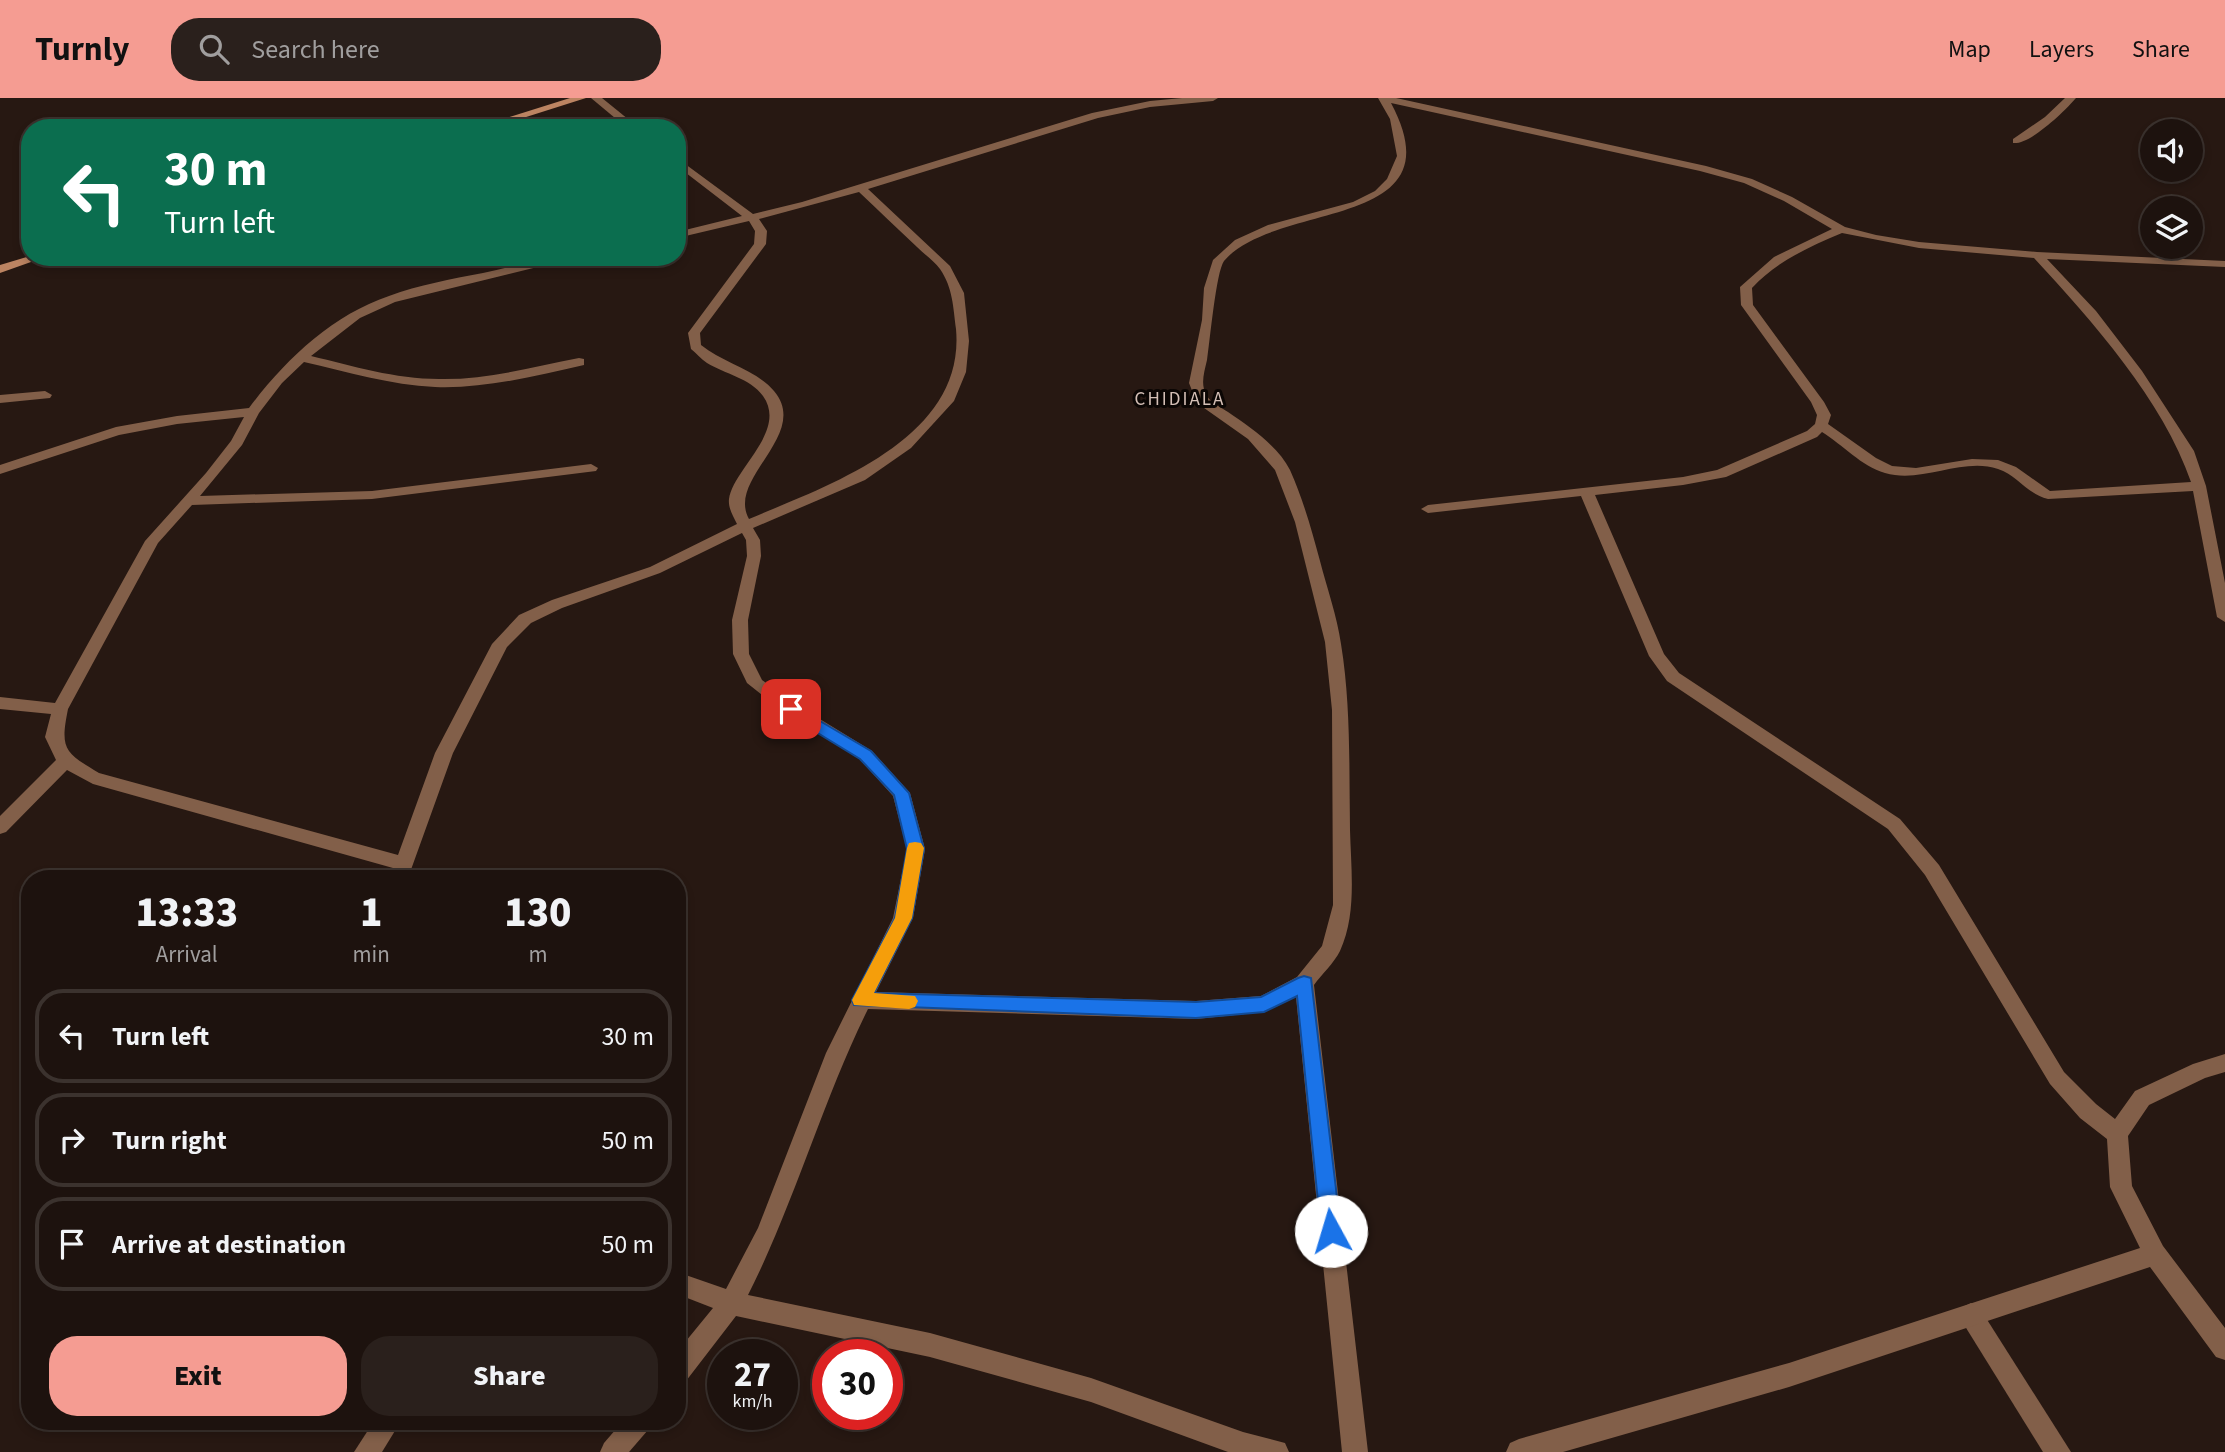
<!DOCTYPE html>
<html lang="en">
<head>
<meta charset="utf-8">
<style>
  body { margin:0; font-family:"Source Sans 3",sans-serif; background:#2a201c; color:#f1f3f6; height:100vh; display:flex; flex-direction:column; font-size:26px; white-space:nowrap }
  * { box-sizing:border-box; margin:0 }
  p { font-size:23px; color:#a09e9e }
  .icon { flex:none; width:38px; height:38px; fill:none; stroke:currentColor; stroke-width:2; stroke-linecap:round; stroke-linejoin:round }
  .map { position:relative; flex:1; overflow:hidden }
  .panel { position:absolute; left:21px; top:772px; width:665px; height:560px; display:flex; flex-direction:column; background:#1d120e; border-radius:28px; box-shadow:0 4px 10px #0003,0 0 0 2px #3b322e }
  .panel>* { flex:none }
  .guide { position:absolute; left:21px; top:21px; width:665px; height:147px; border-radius:28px; box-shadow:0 4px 10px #0003,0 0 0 2px #3b322e; background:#0b6e4f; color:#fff; overflow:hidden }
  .fabs { position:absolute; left:2140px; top:21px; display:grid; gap:14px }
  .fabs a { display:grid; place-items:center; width:63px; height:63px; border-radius:50%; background:#1d120e; box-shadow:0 4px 10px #0003,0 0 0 2px #3b322e; font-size:35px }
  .speed { position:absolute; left:707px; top:1241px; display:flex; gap:14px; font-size:35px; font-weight:700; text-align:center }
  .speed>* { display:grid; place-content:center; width:91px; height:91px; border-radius:50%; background:#1d120e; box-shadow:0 4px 10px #0003,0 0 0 2px #3b322e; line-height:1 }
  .speed small { font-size:18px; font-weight:400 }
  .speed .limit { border:10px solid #d22; background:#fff; color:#111 }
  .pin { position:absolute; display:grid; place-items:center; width:60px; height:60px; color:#fff; margin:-30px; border-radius:14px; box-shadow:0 4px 10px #0006 }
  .me { position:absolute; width:77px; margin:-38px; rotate:354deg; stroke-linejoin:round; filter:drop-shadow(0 0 5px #0008) }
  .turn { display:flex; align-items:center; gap:24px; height:147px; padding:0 28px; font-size:32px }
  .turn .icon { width:91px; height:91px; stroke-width:2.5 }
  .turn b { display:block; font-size:49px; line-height:60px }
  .eta { display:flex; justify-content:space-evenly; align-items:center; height:119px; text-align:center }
  .eta b { font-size:42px; font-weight:800; line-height:49px }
  .primary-button { display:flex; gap:14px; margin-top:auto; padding:14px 28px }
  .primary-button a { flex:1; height:80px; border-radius:28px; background:#f59c92; color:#111; font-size:28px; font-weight:800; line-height:80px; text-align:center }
  .primary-button a+a { background:#2a201c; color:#f1f3f6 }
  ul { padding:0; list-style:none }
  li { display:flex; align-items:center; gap:21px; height:94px; margin:0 14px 10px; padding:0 14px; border:4px solid #3b322e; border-radius:28px }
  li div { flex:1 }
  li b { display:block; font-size:26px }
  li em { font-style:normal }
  header { display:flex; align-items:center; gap:42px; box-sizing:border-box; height:98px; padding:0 35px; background:#f59c92; color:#111 }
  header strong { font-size:33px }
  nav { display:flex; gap:38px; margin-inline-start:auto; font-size:24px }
  .search { width:490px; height:63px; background:#2a201c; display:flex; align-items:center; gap:18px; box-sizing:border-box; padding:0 24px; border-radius:28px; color:#a09e9e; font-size:26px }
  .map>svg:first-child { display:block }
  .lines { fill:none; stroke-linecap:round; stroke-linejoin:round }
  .lane { fill:#825f49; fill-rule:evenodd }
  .street { fill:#825f49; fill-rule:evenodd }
  .secondary { fill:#bc8462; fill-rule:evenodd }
  .route { fill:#1a73e8; stroke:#114b97; stroke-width:2 }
  .slow { fill:#f59e0b }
  .labels { text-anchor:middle; stroke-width:6; stroke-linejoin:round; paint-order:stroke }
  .far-quarter-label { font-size:19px; letter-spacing:2px; fill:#d4bfb6; stroke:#0b0604 }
</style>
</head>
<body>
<header>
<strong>Turnly</strong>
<div class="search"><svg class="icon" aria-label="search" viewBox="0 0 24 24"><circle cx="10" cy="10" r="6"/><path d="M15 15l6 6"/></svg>Search here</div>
<nav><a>Map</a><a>Layers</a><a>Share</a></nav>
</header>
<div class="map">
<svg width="2225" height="1354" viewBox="0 0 2225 1354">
  <rect width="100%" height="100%" fill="#271812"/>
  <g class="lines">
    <!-- lane -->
    <polygon class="lane" points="1971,1205 1979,1209 2071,1354 2043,1354 1963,1225 1959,1217 1963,1209"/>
    <!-- street -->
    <g class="street">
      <polygon points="591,0 602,0 639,30 627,30"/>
      <path d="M1182 0H1218L1213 3 1150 9 1098 20 868 91 950 168 964 195 969 243 966 274 954 303 911 350 865 382 753 430 760 442 761 458 748 522 749 556 762 582 797 607 872 653 910 695 925 751 913 820 876 894 1196 903 1261 898 1297 879 1322 848 1333 807 1332 612 1325 544 1295 424 1275 372 1248 341 1197 305 1189 285 1202 222 1204 190 1213 162 1235 142 1268 127 1353 104 1375 93 1387 81 1397 58 1390 21 1378 0H1396L1706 68 1752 81 1792 99 1845 129 1876 137 1919 144 2037 154 2225 163V169L2047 161 2096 213 2142 273 2194 353 2206 388 2225 485V524L2217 519 2193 393 2048 401C2027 396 2017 377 1998 371 1962 359 1922 386 1885 375 1861 368 1843 347 1822 334L1817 339 1726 379 1683 387 1595 397 1664 556 1679 575 1900 721 1939 767 2064 974 2096 1006 2115 1021 2135 993 2193 966 2225 956V974L2205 980 2149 1007 2128 1038 2132 1088 2163 1148 2225 1230V1262L2216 1259 2150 1169 1789 1289 1563 1354H1506L1510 1345 1519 1341 1789 1265 2140 1150 2110 1089 2107 1041 2080 1020 2050 986 1925 777 1888 731 1667 583 1649 558 1581 398 1428 415 1421 411 1428 407 1683 379 1717 372 1807 333 1815 326 1817 317 1811 304 1741 207 1740 189 1774 159 1832 131 1784 103 1744 85 1700 73 1391 5C1460 134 1275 102 1224 163 1216 174 1210 243 1207 262 1204 275 1200 287 1207 298 1211 305 1222 310 1228 314 1250 329 1278 348 1290 372 1303 401 1312 433 1320 463 1327 490 1337 518 1341 546 1351 607 1349 670 1350 732 1351 772 1357 816 1340 853 1334 865 1322 876 1314 887L1368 1354H1342L1296 899 1264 914 1196 921 868 911C822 1004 795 1104 748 1197L930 1235 1091 1280 1243 1334 1285 1345 1289 1354H1228L1091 1304 930 1259 736 1218 686 1283 677 1286V1254L713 1210 677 1196V1174L726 1191 758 1130 826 955 893 820 907 751 893 698 860 661 785 615 747 585 733 556 732 522 747 458 746 442 742 435 660 475 562 510 531 525 507 549 453 655 408 780H390L393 770 93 686 67 672 6 734 0 736V718L56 662 45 639 51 616 0 611V599L55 605 145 443 206 375 231 343 244 319 177 326 119 337 0 376V367L116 329 177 318 249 310C284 263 332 217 389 198 419 187 451 181 483 175 514 168 545 159 578 159L395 204 360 220 311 258C353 268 395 281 439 281 486 282 533 269 579 260L584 261V267C536 278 484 291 435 289 391 287 347 274 304 264L282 285 259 315 242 347 200 398 372 393 591 366 598 370 596 373 372 401 192 407 158 445 68 611C60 651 64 654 99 675L398 757 435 655 492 546 519 517 552 502 650 469 737 426C733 418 728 410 729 401 733 371 788 333 763 298 750 280 725 276 707 265 701 261 696 255 691 251L688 235 754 146 755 133 749 123 677 140V134L742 118 677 68V60L753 116 802 104 1092 15 1150 3ZM859 94C878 112 897 130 917 149 924 156 934 163 940 171 953 190 953 209 956 231 966 341 829 387 749 421 726 380 811 337 774 293 755 271 723 265 701 247L700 235 766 146 767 133 759 121ZM1842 135 1919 150 2034 160C2092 223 2163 302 2191 384L2050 393 2016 369 1998 362 1972 361 1916 370 1892 368 1876 360 1828 326 1831 317 1824 304 1753 207 1752 190C1777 163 1809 149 1842 135Z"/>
      <path d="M2065 0H2076C2065 13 2030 47 2013 45V41L2045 19Z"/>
      <polygon points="45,293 52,297 50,300 0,305 0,297"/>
      <polygon points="374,1323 401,1323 382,1354 354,1354"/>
      <polygon points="623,1323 651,1323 648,1332 629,1354 600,1354 604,1345"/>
    </g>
    <!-- secondary -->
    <g class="secondary">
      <polygon points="570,0 586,0 491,30 474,30"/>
      <polygon points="30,158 45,159 0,175 0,167"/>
    </g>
  </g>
  <!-- route -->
  <polygon class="route" points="791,606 871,653 909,695 924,751 912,820 874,895 1196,904 1261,899 1298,880 1304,878 1311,880 1341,1133 1338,1140 1331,1143 1324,1140 1321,1133 1297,898 1264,914 1196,920 854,907 852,902 895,820 907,751 894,697 860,661 785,615 783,611"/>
  <!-- slow -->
  <polygon class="slow" points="915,744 921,745 924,750 912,820 874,895 915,898 918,903 915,909 909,911 854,907 852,902 895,820 907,750 909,745"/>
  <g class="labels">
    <!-- far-quarter labels -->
    <g class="far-quarter-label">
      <text x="1180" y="307">CHIDIALA</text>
    </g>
  </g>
</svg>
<div class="fabs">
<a><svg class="icon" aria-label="sound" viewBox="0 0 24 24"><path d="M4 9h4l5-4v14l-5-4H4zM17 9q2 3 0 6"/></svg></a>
<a><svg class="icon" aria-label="layers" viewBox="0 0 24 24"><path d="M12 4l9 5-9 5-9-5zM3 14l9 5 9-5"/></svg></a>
</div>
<div class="speed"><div>27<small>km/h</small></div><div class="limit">30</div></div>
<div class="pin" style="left:791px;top:611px;background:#d93025"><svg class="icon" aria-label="arrive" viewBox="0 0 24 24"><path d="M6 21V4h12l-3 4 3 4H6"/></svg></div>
<svg class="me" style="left:1331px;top:1133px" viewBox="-20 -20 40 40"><circle r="19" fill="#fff"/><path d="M0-13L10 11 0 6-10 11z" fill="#1a73e8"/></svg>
<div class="guide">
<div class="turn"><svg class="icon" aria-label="left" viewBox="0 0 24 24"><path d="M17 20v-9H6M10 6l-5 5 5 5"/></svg><div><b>30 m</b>Turn left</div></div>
</div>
<section class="panel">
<div class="eta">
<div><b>13:33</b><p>Arrival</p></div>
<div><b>1</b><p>min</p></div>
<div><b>130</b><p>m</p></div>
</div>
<ul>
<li><svg class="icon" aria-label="left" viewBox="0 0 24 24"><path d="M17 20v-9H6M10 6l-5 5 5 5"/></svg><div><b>Turn left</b></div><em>30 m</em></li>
<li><svg class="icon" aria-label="right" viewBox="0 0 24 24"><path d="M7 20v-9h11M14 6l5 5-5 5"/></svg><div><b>Turn right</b></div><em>50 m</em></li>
<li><svg class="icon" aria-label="arrive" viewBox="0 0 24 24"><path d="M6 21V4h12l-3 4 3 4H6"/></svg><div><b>Arrive at destination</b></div><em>50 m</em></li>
</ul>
<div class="primary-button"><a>Exit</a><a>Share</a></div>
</section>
</div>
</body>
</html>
